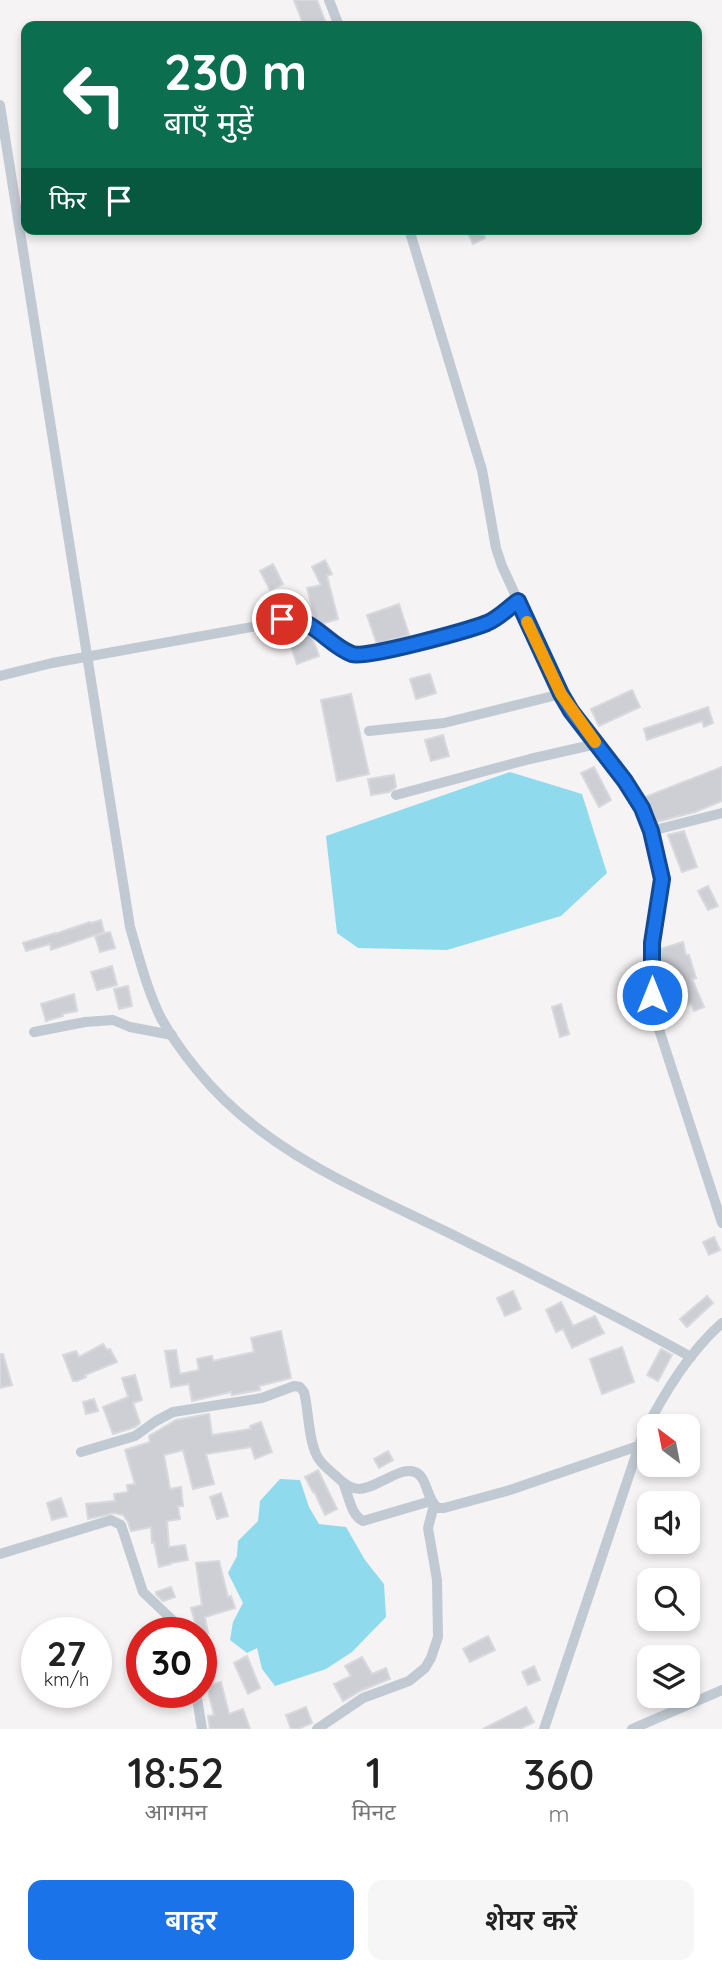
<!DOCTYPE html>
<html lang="hi">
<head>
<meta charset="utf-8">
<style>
  body { margin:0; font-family:Quicksand,"Noto Sans Devanagari",sans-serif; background:#f6f6f6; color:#222; height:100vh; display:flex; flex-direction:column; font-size:26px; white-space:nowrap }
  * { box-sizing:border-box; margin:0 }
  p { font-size:23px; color:#767676 }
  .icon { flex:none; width:38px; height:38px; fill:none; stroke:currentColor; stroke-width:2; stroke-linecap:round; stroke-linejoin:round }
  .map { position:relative; height:1729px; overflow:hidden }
  .panel { display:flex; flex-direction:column; background:#fff; flex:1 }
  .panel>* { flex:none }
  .guide { position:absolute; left:21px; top:21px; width:681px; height:214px; border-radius:14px; box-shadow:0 4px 10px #0003; background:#0b6e4f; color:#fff; overflow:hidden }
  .needle { width:46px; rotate:328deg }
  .fabs { position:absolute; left:637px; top:1414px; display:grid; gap:14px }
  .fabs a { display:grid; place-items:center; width:63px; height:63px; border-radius:14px; background:#fff; box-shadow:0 4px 10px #0003; font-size:35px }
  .speed { position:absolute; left:21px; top:1617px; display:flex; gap:14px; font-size:35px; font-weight:700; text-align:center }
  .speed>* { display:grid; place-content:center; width:91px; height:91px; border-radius:50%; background:#fff; box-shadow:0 4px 10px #0003; line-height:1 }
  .speed small { font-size:18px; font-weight:400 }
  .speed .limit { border:10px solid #d22; background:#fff; color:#111 }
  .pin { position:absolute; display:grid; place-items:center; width:60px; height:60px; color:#fff; margin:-30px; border:4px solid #fff; border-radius:50%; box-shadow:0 2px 7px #0007 }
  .me { position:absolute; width:77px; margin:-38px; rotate:0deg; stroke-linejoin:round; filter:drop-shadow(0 0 5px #0008) }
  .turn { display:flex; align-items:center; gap:24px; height:147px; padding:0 28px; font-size:32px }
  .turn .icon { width:91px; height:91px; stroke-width:2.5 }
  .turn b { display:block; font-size:49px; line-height:60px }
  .then { display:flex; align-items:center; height:66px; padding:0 28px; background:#0003; gap:14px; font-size:26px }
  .eta { display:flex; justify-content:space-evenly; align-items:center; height:119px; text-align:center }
  .eta b { font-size:42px; font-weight:600; line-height:49px }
  .primary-button { display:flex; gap:14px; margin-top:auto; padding:14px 28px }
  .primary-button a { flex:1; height:80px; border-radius:14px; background:#1a73e8; color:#fff; font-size:28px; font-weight:600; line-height:80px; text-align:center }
  .primary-button a+a { background:#f6f6f6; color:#222 }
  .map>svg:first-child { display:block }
  .water { fill:#90daee }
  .building { fill:#cdcfd5; stroke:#d7d9de; stroke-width:2 }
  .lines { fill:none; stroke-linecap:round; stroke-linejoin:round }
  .street { stroke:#c1cad2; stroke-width:10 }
  .route-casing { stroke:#114b97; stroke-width:18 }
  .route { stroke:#1a73e8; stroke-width:12 }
  .slow { stroke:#f59e0b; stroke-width:12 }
</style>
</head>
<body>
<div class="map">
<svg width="722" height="1729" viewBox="0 0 722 1729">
  <rect width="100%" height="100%" fill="#f5f3f3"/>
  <!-- water -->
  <g class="water">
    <polygon points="510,772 582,794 607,873 561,916 447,950 358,948 337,933 326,836"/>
    <polygon points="280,1479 300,1480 309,1507 319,1524 346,1527 365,1560 384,1584 386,1617 352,1652 326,1669 275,1686 262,1669 257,1648 247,1653 230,1640 233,1622 243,1603 228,1573 237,1556 238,1541 258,1521 260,1501"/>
  </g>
  <!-- building -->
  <g class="building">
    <polygon points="294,0 317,0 327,26 304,26"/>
    <polygon points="476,229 481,229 485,238 473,244 468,233"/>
    <polygon points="325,560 332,574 327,576 338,619 321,624 315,620 307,588 321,585 312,567"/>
    <polygon points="273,564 283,584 270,590 260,571"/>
    <polygon points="399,604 409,635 377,644 367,615"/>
    <polygon points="304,632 312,637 319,656 297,664 288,638"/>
    <polygon points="430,674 436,693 416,699 410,679"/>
    <polygon points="632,690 640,707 599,726 591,709"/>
    <polygon points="351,694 369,774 337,781 321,700"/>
    <polygon points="708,707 713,723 704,727 702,721 647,740 644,729"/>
    <polygon points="443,735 449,756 431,761 425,740"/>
    <polygon points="594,767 611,800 599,807 581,773"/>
    <polygon points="722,767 722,801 695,812 656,822 645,797"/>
    <polygon points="394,775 396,787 389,792 371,795 368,779"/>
    <polygon points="684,831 697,867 682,872 668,835"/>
    <polygon points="708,886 718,906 708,910 698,891"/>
    <polygon points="101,920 104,932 51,950 50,944 26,951 23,943 55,933 55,934 90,922 91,923"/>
    <polygon points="110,932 115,948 100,952 95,936"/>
    <polygon points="683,942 686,955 689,955 696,978 692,979 704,1007 694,1011 691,1003 687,1005 678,983 660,988 660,949"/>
    <polygon points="112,966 117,985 97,990 91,972"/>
    <polygon points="128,986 132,1006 119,1009 114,989"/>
    <polygon points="74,994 77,1011 62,1014 63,1016 46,1021 41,1004"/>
    <polygon points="561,1004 569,1034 560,1037 552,1007"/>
    <polygon points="714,1237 720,1250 709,1255 703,1242"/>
    <polygon points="513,1291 521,1309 505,1316 497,1298"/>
    <polygon points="707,1296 713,1303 687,1327 680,1319"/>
    <polygon points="561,1302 573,1326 595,1316 604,1333 572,1348 563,1329 556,1332 546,1310"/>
    <polygon points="281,1331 291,1378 259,1386 260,1390 232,1395 231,1392 192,1401 189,1384 171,1387 165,1351 176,1350 180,1374 199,1370 197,1359 212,1356 213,1361 254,1352 251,1338"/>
    <polygon points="103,1344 107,1350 110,1349 117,1362 85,1375 86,1377 77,1381 73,1381 63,1355 76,1351 79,1357"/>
    <polygon points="622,1347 634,1382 602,1394 590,1359"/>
    <polygon points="661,1349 672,1355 658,1381 647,1375"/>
    <polygon points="0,1354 3,1354 12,1385 0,1388"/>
    <polygon points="135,1375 142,1400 133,1403 140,1423 135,1427 113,1434 103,1407 128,1397 122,1378"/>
    <polygon points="94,1399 98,1411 86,1414 83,1402"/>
    <polygon points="209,1414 212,1435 251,1429 250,1426 261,1422 272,1452 255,1459 251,1447 206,1454 214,1484 193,1489 183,1450 164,1455 170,1489 181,1487 183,1506 178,1506 180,1519 167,1521 169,1547 185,1545 188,1560 171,1563 171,1564 159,1567 154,1542 152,1543 151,1527 131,1531 128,1522 123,1515 114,1513 88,1519 86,1504 115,1501 114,1494 128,1492 127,1485 135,1484 125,1450 150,1442 149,1436 176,1420"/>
    <polygon points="388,1451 393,1460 379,1468 374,1459"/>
    <polygon points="318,1470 337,1509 325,1515 314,1491 313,1492 305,1477"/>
    <polygon points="221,1493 228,1516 217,1519 210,1497"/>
    <polygon points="61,1498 67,1516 52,1520 47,1503"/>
    <polygon points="219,1561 228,1597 231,1596 235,1608 205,1617 208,1633 198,1633 191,1608 202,1605 196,1563"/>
    <polygon points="171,1587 175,1597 163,1601 156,1594 156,1592"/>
    <polygon points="488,1636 495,1650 470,1662 463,1649"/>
    <polygon points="247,1656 260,1688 248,1694 234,1663"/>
    <polygon points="362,1657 372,1674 386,1668 390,1679 360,1691 343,1701 334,1684 351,1676 345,1666"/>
    <polygon points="534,1666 540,1680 528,1685 522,1672"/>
    <polygon points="221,1682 229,1714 243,1709 250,1729 210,1729 208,1716 214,1715 207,1686"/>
    <polygon points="306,1707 312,1723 298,1729 291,1729 286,1715"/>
    <polygon points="526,1707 534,1722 520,1729 483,1729"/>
  </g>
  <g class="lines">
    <!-- street -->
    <g class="street">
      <polyline points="329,0 339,26"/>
      <path d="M0 105 130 927C139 957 147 990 161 1018 171 1036 184 1054 197 1070 262 1151 359 1189 449 1233 530 1273 612 1313 691 1357"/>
      <polyline points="409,229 482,470 496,548 502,566 561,694 571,711 625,781 642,808 651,831 662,879 652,943 652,995 654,1014 722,1223"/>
      <polyline points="0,676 52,663 263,625 282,619 297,619 320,632 348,652 361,656 426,641 488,623 499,616 518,601"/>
      <polyline points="369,731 444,723 561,694"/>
      <polyline points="396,795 530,759 596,744"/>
      <polyline points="651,831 722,813"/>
      <polyline points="34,1032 85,1022 113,1020 130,1027 172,1035"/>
      <path d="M81 1452 135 1436 156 1421 173 1412 262 1398 294 1386 300 1387 304 1392C309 1411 308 1439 317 1456 321 1464 329 1470 336 1476 354 1494 362 1491 384 1480 393 1476 405 1468 415 1472 428 1477 426 1500 438 1508H444L510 1490 638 1446"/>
      <path d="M344 1485C349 1497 351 1515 363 1521L431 1501"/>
      <polyline points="0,1554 111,1520 121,1525 143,1592 186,1633"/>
      <polyline points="196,1692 202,1729"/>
      <polyline points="317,1729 363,1698 409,1681 425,1668 431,1658 438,1637 437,1580 428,1528 434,1505"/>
      <path d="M544 1729 643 1434C664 1394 688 1353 722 1323"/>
      <polyline points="632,1729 722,1690"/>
    </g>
  </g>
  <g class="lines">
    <defs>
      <path id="route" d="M282 619C312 615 327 645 352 654 366 659 469 630 487 623 499 618 508 608 518 601L561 694 571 711 625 781 642 808 651 831 662 879 652 943V995"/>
    </defs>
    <!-- route casing -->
    <use href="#route" class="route-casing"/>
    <!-- route -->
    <use href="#route" class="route"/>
    <!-- slow -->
    <polyline class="slow" points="527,622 561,694 595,742"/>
  </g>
</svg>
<div class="fabs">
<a><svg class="needle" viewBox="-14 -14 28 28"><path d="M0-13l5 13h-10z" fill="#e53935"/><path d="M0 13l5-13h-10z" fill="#767676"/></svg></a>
<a><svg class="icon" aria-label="sound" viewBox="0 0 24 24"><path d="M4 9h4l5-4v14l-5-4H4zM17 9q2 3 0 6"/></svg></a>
<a><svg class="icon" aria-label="search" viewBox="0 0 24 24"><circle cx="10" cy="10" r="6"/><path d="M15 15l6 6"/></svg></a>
<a><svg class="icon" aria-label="layers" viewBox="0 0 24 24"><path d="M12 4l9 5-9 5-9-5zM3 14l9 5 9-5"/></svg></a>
</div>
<div class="speed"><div>27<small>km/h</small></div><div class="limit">30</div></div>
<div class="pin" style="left:282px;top:619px;background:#d93025"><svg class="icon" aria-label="arrive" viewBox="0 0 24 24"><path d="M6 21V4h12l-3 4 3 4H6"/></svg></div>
<svg class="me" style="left:652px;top:995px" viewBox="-20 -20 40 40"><circle r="17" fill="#1a73e8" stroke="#fff" stroke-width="3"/><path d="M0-11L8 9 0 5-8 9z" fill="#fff"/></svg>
<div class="guide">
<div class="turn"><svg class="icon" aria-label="left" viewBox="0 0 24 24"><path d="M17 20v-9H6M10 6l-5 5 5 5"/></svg><div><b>230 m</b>बाएँ मुड़ें</div></div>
<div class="then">फिर<svg class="icon" aria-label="arrive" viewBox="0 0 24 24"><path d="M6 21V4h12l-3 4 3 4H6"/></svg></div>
</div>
</div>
<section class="panel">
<div class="eta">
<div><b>18:52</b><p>आगमन</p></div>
<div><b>1</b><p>मिनट</p></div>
<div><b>360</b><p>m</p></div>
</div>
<div class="primary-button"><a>बाहर</a><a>शेयर करें</a></div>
</section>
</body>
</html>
